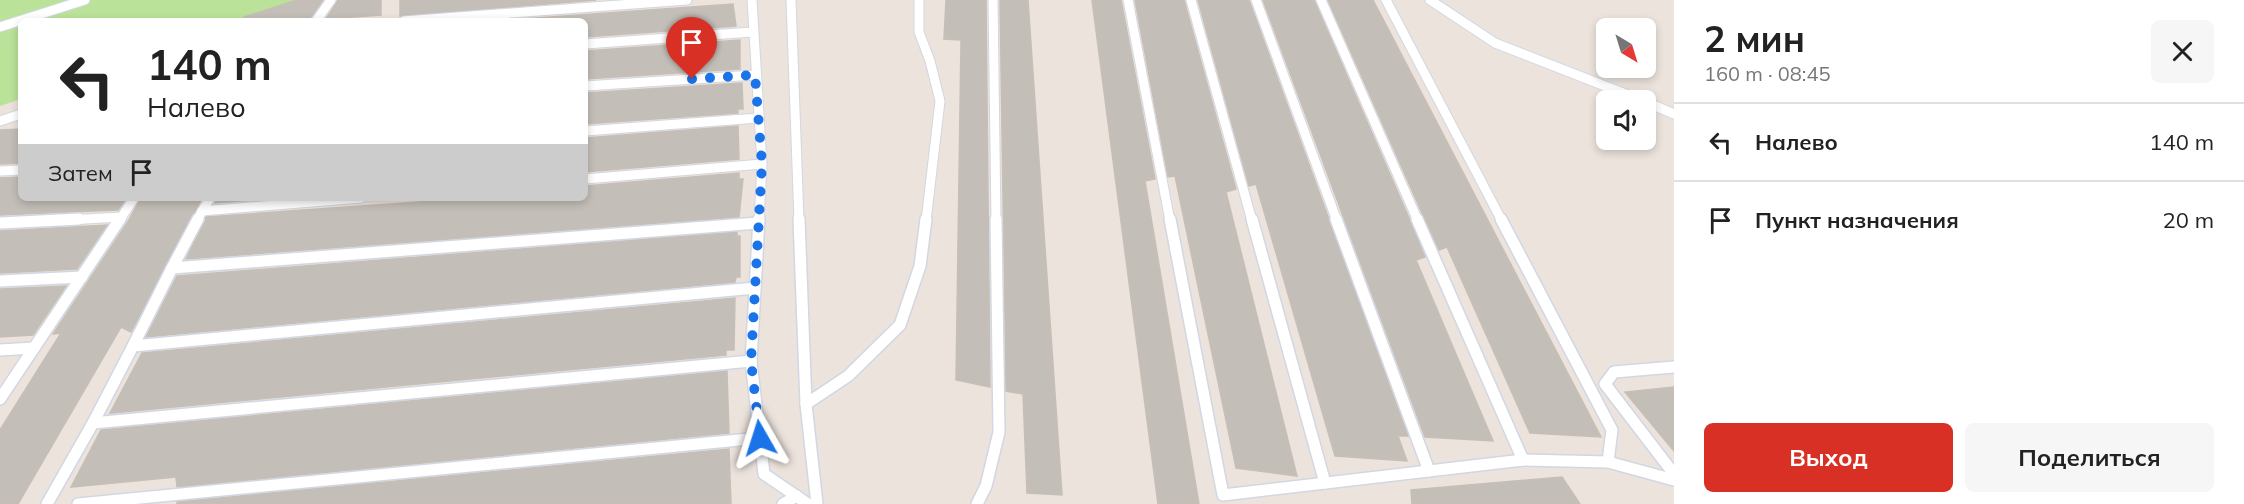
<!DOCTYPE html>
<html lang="ru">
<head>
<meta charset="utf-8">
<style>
  body { margin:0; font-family:Mulish,sans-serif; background:#f6f6f6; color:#222; height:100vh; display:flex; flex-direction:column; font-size:22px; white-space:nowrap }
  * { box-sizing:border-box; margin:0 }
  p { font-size:20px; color:#767676 }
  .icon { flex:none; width:33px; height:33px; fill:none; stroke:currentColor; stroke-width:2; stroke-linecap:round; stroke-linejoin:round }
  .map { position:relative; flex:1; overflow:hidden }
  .panel { display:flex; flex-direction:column; background:#fff; width:570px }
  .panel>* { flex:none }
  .guide { position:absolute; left:18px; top:18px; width:570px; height:183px; border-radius:9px; box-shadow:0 3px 9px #0003; background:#fff; color:#222; overflow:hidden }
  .needle { width:39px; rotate:142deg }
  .buttons { position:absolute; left:1596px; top:18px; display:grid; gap:12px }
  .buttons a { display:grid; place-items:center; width:60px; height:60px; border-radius:9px; background:#fff; box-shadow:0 3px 9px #0003; font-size:30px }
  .pin { position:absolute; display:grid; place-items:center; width:51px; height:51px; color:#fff; margin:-62px -26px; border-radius:50% 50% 50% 0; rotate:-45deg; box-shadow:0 0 6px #0007 }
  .pin .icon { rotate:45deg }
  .me { position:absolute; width:66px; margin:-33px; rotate:354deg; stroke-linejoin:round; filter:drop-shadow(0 0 4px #0008) }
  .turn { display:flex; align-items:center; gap:21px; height:126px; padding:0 30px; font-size:27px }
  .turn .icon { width:78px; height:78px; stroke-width:2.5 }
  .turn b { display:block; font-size:42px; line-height:51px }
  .then { display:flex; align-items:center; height:57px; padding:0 30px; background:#0003; gap:12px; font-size:22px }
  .round { display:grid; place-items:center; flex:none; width:63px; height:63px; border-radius:9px; background:#f6f6f6 }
  .overview { display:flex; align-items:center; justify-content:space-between; height:102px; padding:0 30px }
  h1 { font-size:36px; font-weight:700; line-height:45px }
  .button { display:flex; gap:12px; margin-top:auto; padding:12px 30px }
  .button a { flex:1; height:69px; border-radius:9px; background:#d93025; color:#fff; font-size:24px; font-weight:700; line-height:69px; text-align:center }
  .button a+a { background:#f6f6f6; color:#222 }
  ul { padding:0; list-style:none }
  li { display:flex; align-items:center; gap:18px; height:78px; padding:0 30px; border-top:2px solid #e0e0e0 }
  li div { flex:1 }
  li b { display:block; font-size:22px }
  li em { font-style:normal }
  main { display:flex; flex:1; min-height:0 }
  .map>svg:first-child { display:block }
  .green { fill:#bbe299 }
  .building { fill:#c4beb8; stroke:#c7bfb6; stroke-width:1.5 }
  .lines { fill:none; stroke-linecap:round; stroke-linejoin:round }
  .service-far1-casing { stroke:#d1d7e3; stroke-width:11 }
  .service-casing { stroke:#d1d7e3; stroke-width:14 }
  .service-far1 { stroke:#fff; stroke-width:9 }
  .service { stroke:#fff; stroke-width:11 }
  .route { stroke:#1a73e8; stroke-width:10; stroke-dasharray:0 18 }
</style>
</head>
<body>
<main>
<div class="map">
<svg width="1674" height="504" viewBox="0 0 1674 504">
  <rect width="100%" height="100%" fill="#ece3dc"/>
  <!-- green -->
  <polygon class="green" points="0,0 313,0 251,21 21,21 21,99 0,106"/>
  <!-- building -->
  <g class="building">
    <polygon points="297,0 323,0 309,20 245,21 244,17"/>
    <polygon points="338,0 381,0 381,15 326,19"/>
    <polygon points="400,0 596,0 400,16"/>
    <polygon points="946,0 986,0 990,387 956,380 961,40 944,39"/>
    <polygon points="1000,0 1028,0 1062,495 1027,493 1023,394 1006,391"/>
    <polygon points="1092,0 1121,0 1155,179 1145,181 1199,504 1158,504"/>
    <polygon points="1135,0 1184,0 1236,189 1226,192 1297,476 1236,468 1175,176 1168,177"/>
    <polygon points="1198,0 1249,0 1408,436 1398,436 1407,461 1335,456 1256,184 1249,186"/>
    <polygon points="1263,0 1314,0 1409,218 1425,257 1416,260 1493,441 1425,437"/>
    <polygon points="1328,0 1373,0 1601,437 1530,433 1447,247 1439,250 1422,213"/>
    <polygon points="733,4 736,26 585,37 585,21 495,21"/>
    <polygon points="740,40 740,69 585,79 585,51"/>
    <polygon points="742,83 743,109 738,109 738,113 585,124 585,93"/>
    <polygon points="738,126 739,159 585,172 585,138"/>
    <polygon points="21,129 21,163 0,164 0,130"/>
    <polygon points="739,173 739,179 743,179 739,217 186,259 206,217 475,198 585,198 585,186"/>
    <polygon points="21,177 21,198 126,198 118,210 0,215 0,178"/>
    <polygon points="141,198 202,198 131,332 121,327 18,504 0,504 0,430 61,333 53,334 127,223"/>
    <polygon points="217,198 278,198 215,203"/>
    <polygon points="107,225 77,269 0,273 0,231"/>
    <polygon points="737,232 737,236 740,236 740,277 736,277 735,282 146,337 177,276"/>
    <polygon points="66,286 33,335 0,337 0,289"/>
    <polygon points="735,298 734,350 726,350 726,355 110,413 142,353"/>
    <polygon points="727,371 729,433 177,487 176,477 71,487 101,430"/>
    <polygon points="1674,387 1674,451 1625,392"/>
    <polygon points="729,449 731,504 177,504 177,502"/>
    <polygon points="1562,477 1580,504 1412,504 1411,490"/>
  </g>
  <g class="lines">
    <defs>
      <g id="service-far1">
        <polyline points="752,0 762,164 759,221"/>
        <polyline points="791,0 799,221"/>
        <polyline points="919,0 919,32 930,61 940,101 926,221"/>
        <polyline points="993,0 996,221"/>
        <polyline points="1128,0 1170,221"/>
        <polyline points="1191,0 1252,221"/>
        <polyline points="1256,0 1337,221"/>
        <polyline points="1321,0 1418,221"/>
        <polyline points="1386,0 1502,221"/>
        <polyline points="1430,0 1495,43 1641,100"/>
        <polyline points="316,21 331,0"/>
        <polyline points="404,21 687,0"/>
        <polyline points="0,27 85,0"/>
        <polyline points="585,44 752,32"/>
        <polyline points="585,86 755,75"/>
        <polyline points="1646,102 1674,114"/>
        <polyline points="0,121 21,114"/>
        <polyline points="585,131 758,118"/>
        <polyline points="0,171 21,170"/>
        <polyline points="585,179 762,164"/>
        <polyline points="210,198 202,211 361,198"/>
        <polyline points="49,221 122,217"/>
        <polyline points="119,221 134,198"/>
        <polyline points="197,221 202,211"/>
      </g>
      <g id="service">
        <polyline points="198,219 172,268 758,223"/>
        <polyline points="759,219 751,361 764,474 808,504"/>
        <polyline points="799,219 806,404"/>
        <polyline points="1170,219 1223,495 1523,460 1608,462 1674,480"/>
        <polyline points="1252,219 1325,483"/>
        <polyline points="1336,219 1429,471"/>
        <polyline points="1417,219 1523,460"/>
        <polyline points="1501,219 1612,430 1608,462"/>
        <polyline points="0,223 79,219"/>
        <polyline points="172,268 133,346 755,288"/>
        <polyline points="0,281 82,277"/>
        <polyline points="133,346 93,423 751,361"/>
        <polyline points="0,350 34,348"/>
        <polyline points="1674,367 1614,372 1605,384 1674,474"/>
        <polyline points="0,399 120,219"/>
        <polyline points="47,504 93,423"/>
        <polyline points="78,504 760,438"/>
        <polyline points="783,504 797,496"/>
        <polyline points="817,504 806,404 848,376 900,325 920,266 926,219"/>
        <polyline points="977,504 986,486 999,432 996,219"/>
      </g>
    </defs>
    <!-- service-far1 casing -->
    <use href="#service-far1" class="service-far1-casing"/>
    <!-- service casing -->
    <use href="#service" class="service-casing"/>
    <!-- service-far1 -->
    <use href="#service-far1" class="service-far1"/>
    <!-- service -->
    <use href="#service" class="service"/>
  </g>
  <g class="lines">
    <!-- route -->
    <polyline class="route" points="692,79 755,75 762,164 751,361 760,438"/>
  </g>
</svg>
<div class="buttons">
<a><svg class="needle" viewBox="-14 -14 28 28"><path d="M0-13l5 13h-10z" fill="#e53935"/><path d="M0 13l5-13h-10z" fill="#767676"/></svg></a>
<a><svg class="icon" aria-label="sound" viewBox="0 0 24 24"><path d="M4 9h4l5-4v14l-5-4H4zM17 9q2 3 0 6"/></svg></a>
</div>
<div class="pin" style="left:692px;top:79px;background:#d93025"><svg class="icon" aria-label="arrive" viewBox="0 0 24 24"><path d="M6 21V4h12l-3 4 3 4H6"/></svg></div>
<svg class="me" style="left:760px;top:438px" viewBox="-20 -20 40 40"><path d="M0-17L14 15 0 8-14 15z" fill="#1a73e8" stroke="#fff" stroke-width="4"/></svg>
<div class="guide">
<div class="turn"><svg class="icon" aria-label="left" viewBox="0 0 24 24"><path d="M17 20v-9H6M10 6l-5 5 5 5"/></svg><div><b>140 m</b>Налево</div></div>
<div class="then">Затем<svg class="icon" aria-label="arrive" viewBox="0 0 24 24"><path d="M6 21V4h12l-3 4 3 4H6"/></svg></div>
</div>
</div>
<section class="panel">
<div class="overview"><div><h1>2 мин</h1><p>160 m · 08:45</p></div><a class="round"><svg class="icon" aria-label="close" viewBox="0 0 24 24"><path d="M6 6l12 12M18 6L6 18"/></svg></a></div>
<ul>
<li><svg class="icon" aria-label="left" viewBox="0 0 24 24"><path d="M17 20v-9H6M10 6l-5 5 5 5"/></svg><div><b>Налево</b></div><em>140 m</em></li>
<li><svg class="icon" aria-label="arrive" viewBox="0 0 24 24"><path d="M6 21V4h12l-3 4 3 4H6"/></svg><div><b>Пункт назначения</b></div><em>20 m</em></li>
</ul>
<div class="button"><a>Выход</a><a>Поделиться</a></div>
</section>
</main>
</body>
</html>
